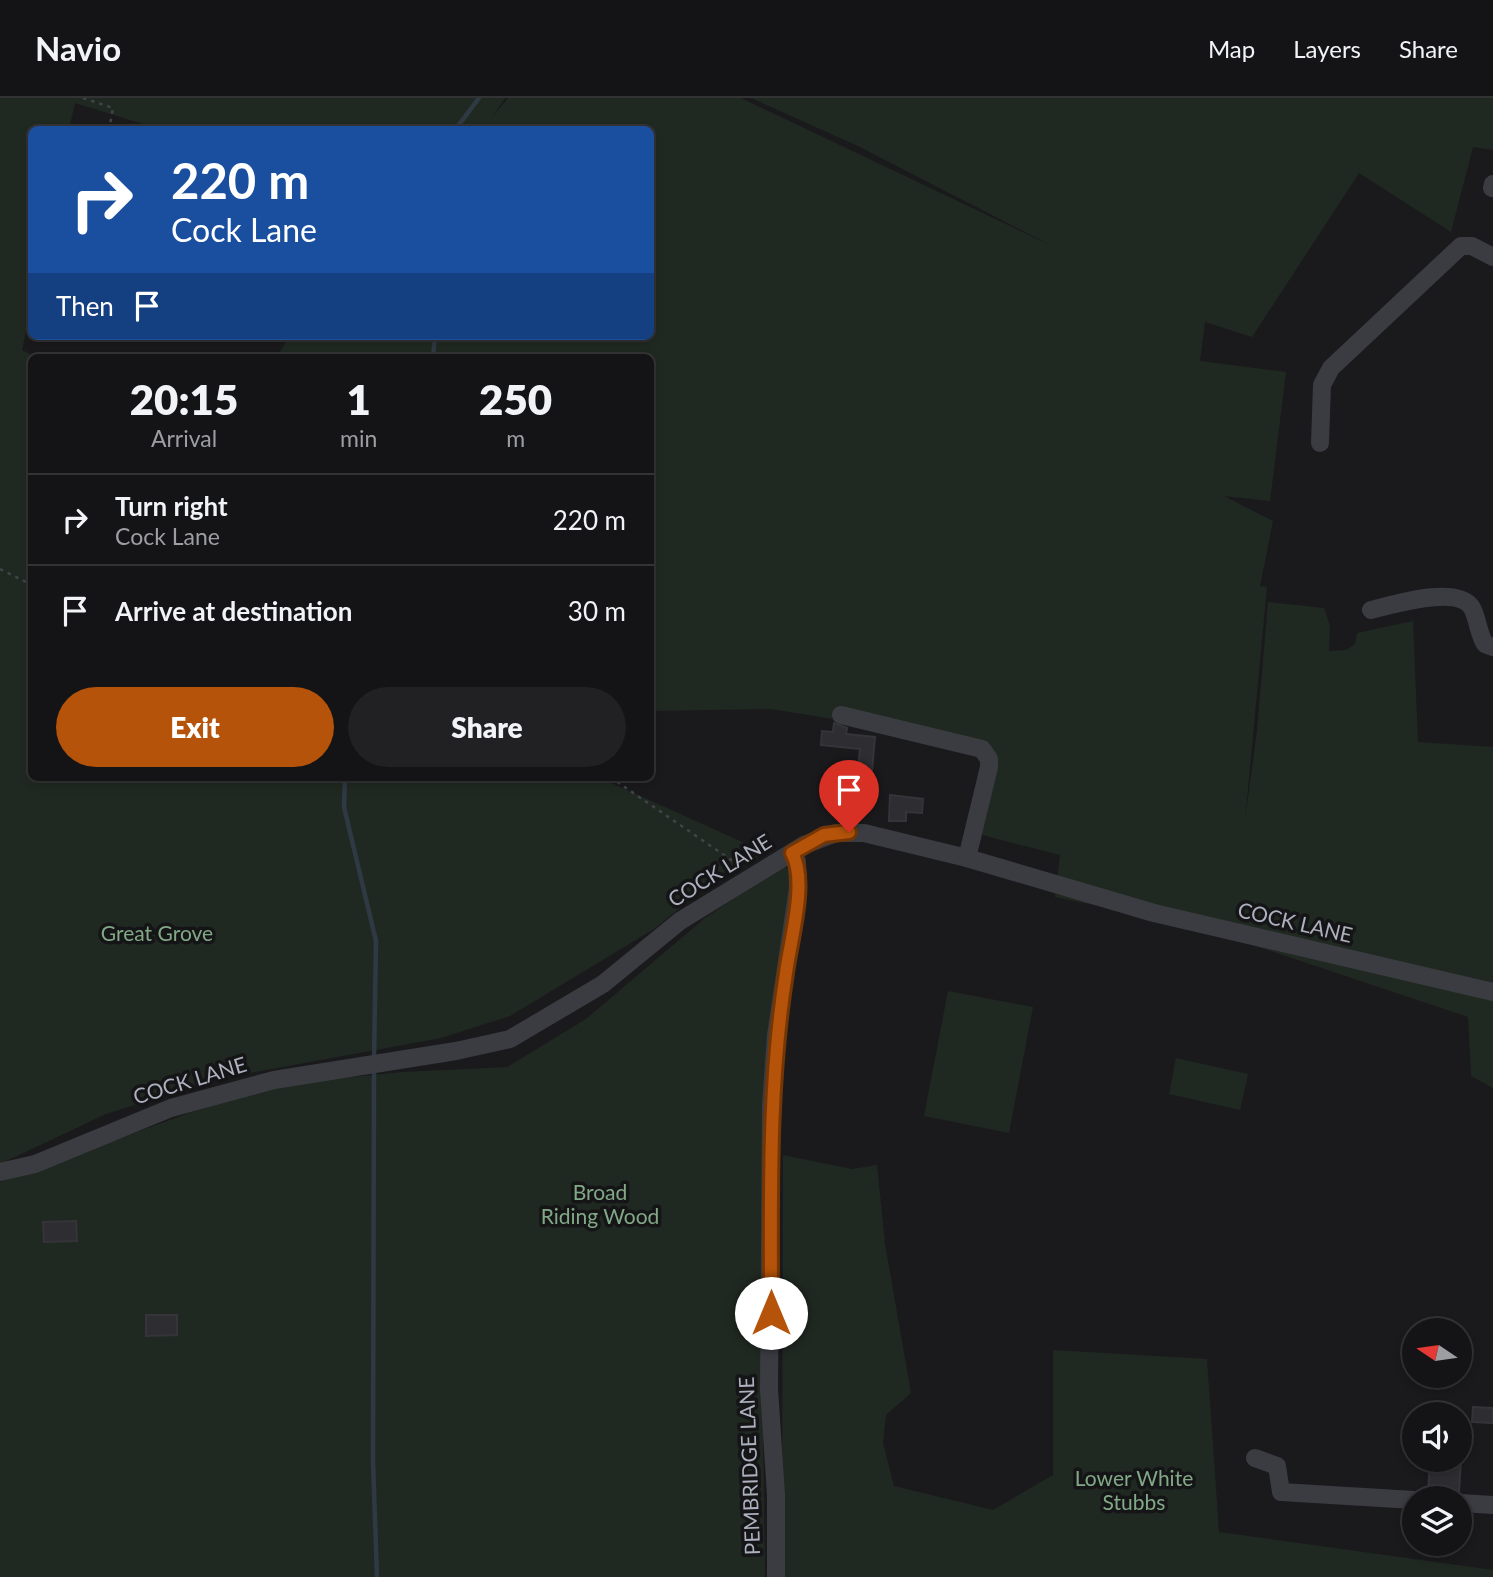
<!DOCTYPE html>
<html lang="en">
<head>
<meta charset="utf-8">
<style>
  body { margin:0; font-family:Lato,sans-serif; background:#212123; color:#f1f3f6; height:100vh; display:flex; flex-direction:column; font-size:26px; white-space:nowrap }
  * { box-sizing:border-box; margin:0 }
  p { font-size:23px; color:#9d9ea1 }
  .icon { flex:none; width:38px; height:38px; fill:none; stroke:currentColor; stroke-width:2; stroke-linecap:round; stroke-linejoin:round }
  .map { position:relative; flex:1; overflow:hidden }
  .panel { position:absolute; left:28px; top:256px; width:626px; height:427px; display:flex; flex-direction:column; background:#141416; border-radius:10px; box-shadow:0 4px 10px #0003,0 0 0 2px #333335 }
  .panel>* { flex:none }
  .banner { position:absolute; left:28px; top:28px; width:626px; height:214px; border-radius:10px; box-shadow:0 4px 10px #0003,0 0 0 2px #333335; background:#1a4fa0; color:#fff; overflow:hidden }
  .needle { width:46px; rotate:283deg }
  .tools { position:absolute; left:1402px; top:1220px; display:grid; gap:14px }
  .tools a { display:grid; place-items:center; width:70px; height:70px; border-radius:50%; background:#141416; box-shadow:0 4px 10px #0003,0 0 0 2px #333335; font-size:35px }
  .pin { position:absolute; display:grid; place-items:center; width:60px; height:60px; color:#fff; margin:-72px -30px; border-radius:50% 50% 50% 0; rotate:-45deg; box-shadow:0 0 7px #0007 }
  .pin .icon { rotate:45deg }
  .me { position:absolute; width:77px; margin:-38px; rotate:0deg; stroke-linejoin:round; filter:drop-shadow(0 0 5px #0008) }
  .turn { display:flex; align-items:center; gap:24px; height:147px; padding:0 28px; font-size:32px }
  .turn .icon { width:91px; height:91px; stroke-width:2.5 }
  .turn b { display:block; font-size:49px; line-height:60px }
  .then { display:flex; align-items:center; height:66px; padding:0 28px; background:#0003; gap:14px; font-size:26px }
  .eta { display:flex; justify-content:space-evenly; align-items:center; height:119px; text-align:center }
  .eta b { font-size:42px; font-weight:800; line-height:49px }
  .button { display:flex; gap:14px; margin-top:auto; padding:14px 28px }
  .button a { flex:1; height:80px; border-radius:42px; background:#b45309; color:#fff; font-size:28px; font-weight:800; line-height:80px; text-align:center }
  .button a+a { background:#212123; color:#f1f3f6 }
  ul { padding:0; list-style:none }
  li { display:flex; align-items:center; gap:21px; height:91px; padding:0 28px; border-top:2px solid #333335 }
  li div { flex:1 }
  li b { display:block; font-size:26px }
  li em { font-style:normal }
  header { display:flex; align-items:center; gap:42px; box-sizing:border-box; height:98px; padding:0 35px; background:#141416; border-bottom:2px solid #333335 }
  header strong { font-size:33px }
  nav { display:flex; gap:38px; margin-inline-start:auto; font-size:24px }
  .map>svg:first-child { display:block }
  .green { fill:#202921 }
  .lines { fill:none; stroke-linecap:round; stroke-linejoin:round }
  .stream { stroke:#2f3943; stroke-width:4.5 }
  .building { fill:#2e2d31; stroke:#343439; stroke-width:2 }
  .path { stroke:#414349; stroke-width:2.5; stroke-dasharray:3.5 5; stroke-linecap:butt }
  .minor { stroke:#3b3c42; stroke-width:18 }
  .route-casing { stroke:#753606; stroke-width:18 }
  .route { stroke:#b45309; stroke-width:12 }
  .labels { text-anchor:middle; stroke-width:7; stroke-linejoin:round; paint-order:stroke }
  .street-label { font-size:21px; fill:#acb1bd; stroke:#151518 }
  .park-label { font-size:21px; fill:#82a986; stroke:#151518 }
</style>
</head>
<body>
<header>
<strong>Navio</strong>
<nav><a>Map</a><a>Layers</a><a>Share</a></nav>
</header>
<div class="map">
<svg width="1493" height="1479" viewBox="0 0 1493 1479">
  <rect width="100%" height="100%" fill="#1a1a1d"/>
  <!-- green -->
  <g class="green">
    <polygon points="0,0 505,0 492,19 508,0 741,0 1054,149 858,48 751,0 1493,0 1493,52 1473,49 1451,134 1359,75 1252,239 1205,224 1200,263 1286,274 1270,403 1224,398 1273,423 1260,488 1267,489 1245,723 1257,632 1268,504 1324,510 1330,528 1329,553 1347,552 1355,546 1357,535 1413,523 1418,644 1493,649 1493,990 1471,978 1468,919 1199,829 1055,799 1060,757 967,733 985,659 921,635 771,611 651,613 651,259 277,259 289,238 651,238 651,32 163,32 75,5 69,31 32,32 32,206 22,252 35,259 32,259 32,679 598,679 767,755 726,773 654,831 510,918 441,940 217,981 106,1016 0,1066"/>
    <polygon points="786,769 791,772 762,1259 765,1479 0,1479 0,1084 192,1014 292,985 403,974 507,969 586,921 705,820 775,773"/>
    <polygon points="948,893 1033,909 1009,1035 924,1018"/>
    <polygon points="1176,960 1248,976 1240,1012 1169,996"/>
    <polygon points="783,1057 852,1071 877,1067 885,1146 911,1295 886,1317 883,1345 894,1388 993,1412 1053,1377 1053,1252 1207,1261 1219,1434 1493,1472 1493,1479 782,1479"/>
  </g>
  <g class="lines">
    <!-- stream -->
    <g class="stream">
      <polyline points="455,32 479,0"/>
      <polyline points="433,259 435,238"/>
      <polyline points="345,679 344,709 376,843 374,960"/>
      <polyline points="374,969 373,1363 377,1479"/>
    </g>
  </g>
  <!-- building -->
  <g class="building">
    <polygon points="834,625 847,630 846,636 875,639 872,673 858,671 860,651 821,647 822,633 833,634"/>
    <polygon points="890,697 923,701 922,715 906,714 906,723 889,723"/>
    <polygon points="76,1123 77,1143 44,1144 43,1124"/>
    <polygon points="146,1217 177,1217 177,1237 146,1238"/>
    <polygon points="1473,1309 1493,1310 1493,1325 1472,1324"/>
    <polygon points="1430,1362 1461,1362 1459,1394 1452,1397 1428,1396"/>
  </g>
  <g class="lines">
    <!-- path -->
    <g class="path">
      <polyline points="83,0 113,10 109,32"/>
      <polyline points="0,471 32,487"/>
      <polyline points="610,679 740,768"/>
    </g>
    <!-- minor -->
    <g class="minor">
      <polyline points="1492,90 1493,86"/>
      <polyline points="1320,345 1322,287 1331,270 1461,148 1472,148 1493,159"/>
      <path d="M1371 512C1392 507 1458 486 1472 510 1478 521 1478 535 1485 546L1493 549"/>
      <polyline points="841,617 982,651 989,661 989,669 967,760"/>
      <polyline points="0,1074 35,1066 171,1010 274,982 456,953 510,941 603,886 680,823 804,747 836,735 864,735 967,760 1154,815 1493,894"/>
      <polyline points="1255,1360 1277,1368 1281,1394 1414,1402"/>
      <polyline points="1460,1405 1493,1407"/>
      <polyline points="776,1479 776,1397 769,1291 771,1007 776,937 798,790 797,763 792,755"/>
    </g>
  </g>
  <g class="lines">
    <defs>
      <path id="route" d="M771 1215C771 1101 768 988 786 875 790 843 808 783 792 755L824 737 849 734"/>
    </defs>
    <!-- route casing -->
    <use href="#route" class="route-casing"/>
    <!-- route -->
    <use href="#route" class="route"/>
  </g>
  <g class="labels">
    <!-- street labels -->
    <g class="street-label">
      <text transform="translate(720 773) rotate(-32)" y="7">COCK LANE</text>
      <text transform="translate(1295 825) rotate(13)" y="7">COCK LANE</text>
      <text transform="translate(190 983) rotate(-17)" y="7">COCK LANE</text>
      <text transform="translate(750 1368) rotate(-92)" y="7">PEMBRIDGE LANE</text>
    </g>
    <!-- park labels -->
    <g class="park-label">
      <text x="157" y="843">Great Grove</text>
      <text x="600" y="1102">Broad<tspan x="600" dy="24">Riding Wood</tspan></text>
      <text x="1134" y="1388">Lower White<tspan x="1134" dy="24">Stubbs</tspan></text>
    </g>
  </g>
</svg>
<div class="tools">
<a><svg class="needle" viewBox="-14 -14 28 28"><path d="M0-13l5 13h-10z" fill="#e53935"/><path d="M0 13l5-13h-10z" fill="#9d9ea1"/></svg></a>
<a><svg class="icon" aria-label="sound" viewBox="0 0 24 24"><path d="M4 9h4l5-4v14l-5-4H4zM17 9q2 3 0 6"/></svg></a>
<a><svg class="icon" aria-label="layers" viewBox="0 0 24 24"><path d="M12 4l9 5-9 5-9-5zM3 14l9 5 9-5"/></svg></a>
</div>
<div class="pin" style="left:849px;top:734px;background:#d93025"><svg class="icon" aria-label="arrive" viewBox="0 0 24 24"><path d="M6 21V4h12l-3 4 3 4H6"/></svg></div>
<svg class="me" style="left:771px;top:1215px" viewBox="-20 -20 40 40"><circle r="19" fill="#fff"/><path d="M0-13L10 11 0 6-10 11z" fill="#b45309"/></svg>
<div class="banner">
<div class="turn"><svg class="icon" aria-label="right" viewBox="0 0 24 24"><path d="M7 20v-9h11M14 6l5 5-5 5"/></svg><div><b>220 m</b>Cock Lane</div></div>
<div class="then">Then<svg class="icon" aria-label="arrive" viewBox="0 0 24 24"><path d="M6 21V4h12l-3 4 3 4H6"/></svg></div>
</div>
<section class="panel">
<div class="eta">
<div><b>20:15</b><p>Arrival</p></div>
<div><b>1</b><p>min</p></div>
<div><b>250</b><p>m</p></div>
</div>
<ul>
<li><svg class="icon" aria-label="right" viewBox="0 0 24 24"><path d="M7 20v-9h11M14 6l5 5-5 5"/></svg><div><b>Turn right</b><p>Cock Lane</p></div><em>220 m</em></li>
<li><svg class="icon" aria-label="arrive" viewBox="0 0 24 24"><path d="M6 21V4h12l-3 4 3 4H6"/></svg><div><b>Arrive at destination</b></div><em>30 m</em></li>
</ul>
<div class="button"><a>Exit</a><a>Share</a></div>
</section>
</div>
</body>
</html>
